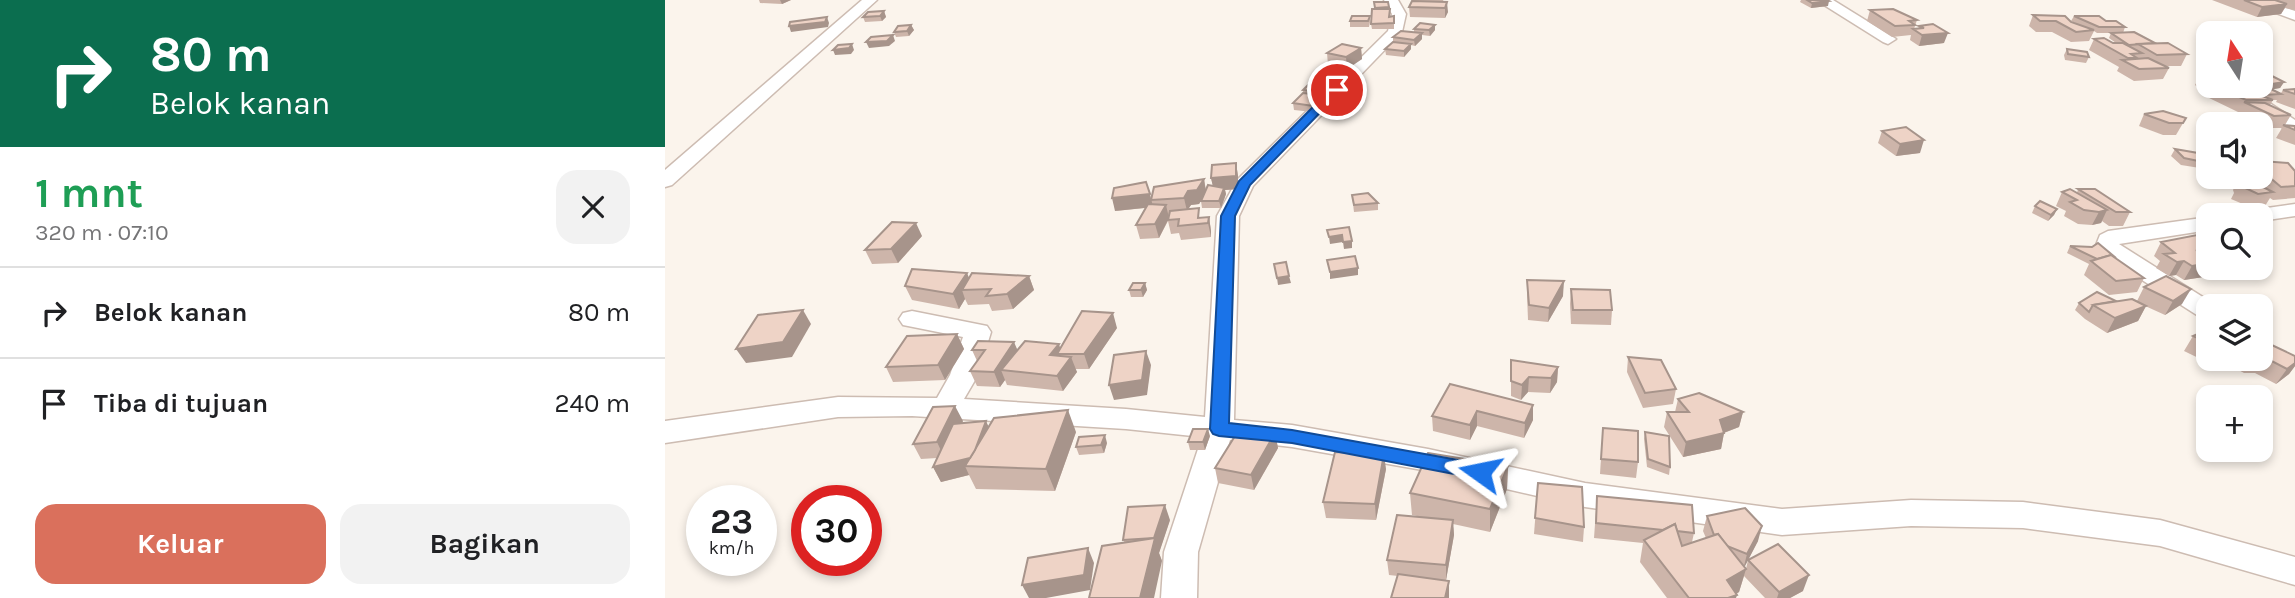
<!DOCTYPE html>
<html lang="id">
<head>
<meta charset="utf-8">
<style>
  body { margin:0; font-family:Karla,sans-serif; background:#f2f2f2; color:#202124; height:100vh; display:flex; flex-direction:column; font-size:26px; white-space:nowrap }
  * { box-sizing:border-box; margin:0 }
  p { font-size:23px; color:#757577 }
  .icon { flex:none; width:38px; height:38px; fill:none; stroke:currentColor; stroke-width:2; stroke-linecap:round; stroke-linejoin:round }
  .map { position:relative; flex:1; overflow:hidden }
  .side { display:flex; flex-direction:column; background:#fff; width:665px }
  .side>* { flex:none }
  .guide { background:#0b6e4f; color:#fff; overflow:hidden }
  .needle { width:46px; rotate:348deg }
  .fabs { position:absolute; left:1531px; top:21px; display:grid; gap:14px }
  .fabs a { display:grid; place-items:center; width:77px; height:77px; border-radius:14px; background:#fff; box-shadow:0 4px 10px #0003; font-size:35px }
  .speed { position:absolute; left:21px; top:485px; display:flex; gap:14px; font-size:35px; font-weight:700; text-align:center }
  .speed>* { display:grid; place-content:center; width:91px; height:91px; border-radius:50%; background:#fff; box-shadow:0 4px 10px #0003; line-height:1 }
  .speed small { font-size:18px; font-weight:400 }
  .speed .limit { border:10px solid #d22; background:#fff; color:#111 }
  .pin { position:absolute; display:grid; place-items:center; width:60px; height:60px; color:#fff; margin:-30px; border:4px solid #fff; border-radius:50%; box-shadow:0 2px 7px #0007 }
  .me { position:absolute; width:77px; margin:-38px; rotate:282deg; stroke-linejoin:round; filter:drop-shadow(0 0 5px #0008) }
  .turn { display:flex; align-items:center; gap:24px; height:147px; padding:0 35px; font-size:32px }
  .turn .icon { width:91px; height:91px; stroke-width:2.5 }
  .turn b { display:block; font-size:49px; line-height:60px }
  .round { display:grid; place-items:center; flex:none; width:74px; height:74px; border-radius:21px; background:#f2f2f2 }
  .head { display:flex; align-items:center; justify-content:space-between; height:119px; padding:0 35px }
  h1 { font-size:42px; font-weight:700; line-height:52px; color:#1e9e55 }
  .cta { display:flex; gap:14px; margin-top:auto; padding:14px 35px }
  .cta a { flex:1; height:80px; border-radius:21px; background:#da705c; color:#fff; font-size:28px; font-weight:700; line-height:80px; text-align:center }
  .cta a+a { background:#f2f2f2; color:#202124 }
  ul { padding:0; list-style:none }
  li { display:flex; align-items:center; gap:21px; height:91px; padding:0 35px; border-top:2px solid #e0e0e0 }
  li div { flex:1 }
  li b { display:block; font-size:26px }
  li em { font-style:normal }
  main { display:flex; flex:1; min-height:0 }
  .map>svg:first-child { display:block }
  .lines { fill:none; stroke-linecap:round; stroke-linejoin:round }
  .minor-casing { stroke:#cdbcb2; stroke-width:3 }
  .minor { fill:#fff; fill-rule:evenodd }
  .wall { fill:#cdb5aa }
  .shaded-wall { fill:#a7948b }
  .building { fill:#eed3c6; stroke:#a7948b; stroke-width:2 }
  .route { fill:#1a73e8; stroke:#114b97; stroke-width:2 }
</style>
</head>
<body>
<main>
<section class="side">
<div class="guide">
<div class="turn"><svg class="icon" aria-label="right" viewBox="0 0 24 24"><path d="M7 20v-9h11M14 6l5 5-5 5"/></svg><div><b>80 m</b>Belok kanan</div></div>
</div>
<div class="head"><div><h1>1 mnt</h1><p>320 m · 07:10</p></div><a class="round"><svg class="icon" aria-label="close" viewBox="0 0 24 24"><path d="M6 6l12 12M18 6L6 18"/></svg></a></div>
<ul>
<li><svg class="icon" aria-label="right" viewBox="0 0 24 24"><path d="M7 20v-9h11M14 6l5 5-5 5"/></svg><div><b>Belok kanan</b></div><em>80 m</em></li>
<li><svg class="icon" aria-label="arrive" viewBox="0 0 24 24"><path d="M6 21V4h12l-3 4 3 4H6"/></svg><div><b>Tiba di tujuan</b></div><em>240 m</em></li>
</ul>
<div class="cta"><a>Keluar</a><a>Bagikan</a></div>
</section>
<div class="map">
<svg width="1630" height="598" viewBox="0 0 1630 598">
  <rect width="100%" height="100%" fill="#fbf4ec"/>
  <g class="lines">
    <defs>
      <g id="minor">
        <polygon points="197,0 212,0 7,185 0,187 0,170"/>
        <polygon points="719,0 733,0 741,14 737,32 588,186 574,216 569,420 627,425 763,449 920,483 1117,509 1246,500 1358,502 1495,520 1630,557 1630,585 1495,546 1358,528 1246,526 1117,535 920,507 763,471 627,447 565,440 533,552 532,598 496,598 499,552 537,437 461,429 247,416 173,417 0,443 0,421 173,397 272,398 285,375 298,337 238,325 234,319 238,313 247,311 322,326 326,332 313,375 299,399 461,409 540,417 552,216 572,180 723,31 727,14"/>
        <polygon points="1151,0 1168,0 1231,39 1223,44 1218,42"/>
        <polygon points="1576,0 1597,0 1630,11 1630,20"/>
        <polygon points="1560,86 1579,86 1630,120 1630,134 1624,132"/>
        <polygon points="1630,204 1630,216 1596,221 1596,215 1585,215 1588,210"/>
        <polygon points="1544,217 1544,230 1454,244 1552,306 1544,306 1544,320 1535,317 1441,257 1431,245 1435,235 1443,231"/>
      </g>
    </defs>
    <!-- minor casing -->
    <use href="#minor" class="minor-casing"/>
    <!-- minor -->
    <use href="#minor" class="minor"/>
  </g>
  <!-- wall -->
  <g class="wall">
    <polygon points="94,0 126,0 117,4 95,3"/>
    <polygon points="748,0 778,0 783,12 780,18 745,17 744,7"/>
    <polygon points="1136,0 1162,0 1163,6 1146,8 1135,2"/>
    <polygon points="1547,0 1630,0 1630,10 1620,8 1616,14 1592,17"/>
    <polygon points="709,2 723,2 725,17 729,16 729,29 707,29 706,24 710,9"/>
    <polygon points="1205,10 1252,20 1249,29 1253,29 1254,26 1279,43 1254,46 1245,40 1246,35 1227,37 1202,21"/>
    <polygon points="219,11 221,17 217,21 200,22 198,17"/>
    <polygon points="1368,15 1406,22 1417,26 1406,21 1409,16 1441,21 1460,27 1458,33 1522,54 1516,66 1500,66 1504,68 1498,79 1469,81 1452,71 1454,67 1424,50 1429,39 1451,43 1444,38 1446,33 1448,33 1432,33 1429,31 1424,41 1406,42 1387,32 1371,32 1364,26"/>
    <polygon points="705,16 705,22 704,27 685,27 685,21"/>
    <polygon points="246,25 249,30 244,36 231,37 229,32"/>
    <polygon points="749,29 770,30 765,36 757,35 757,39 750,46 746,45 746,49 739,57 721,55 720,49 728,42 728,37 749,32"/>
    <polygon points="696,48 697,59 682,69 663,65 662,53"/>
    <polygon points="1402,49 1424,57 1421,63 1400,60 1399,55"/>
    <polygon points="1536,74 1544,74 1544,86 1596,86 1596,75 1619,82 1615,88 1607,89 1616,93 1618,90 1630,89 1630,109 1611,102 1612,100 1608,100 1605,105 1626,115 1620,125 1630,130 1630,145 1611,138 1617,128 1602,128 1596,124 1572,114 1573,112 1542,97 1544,94 1540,93 1530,85"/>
    <polygon points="665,82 666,88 657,97 658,101 648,112 629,110 628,103 638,93 638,90"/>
    <polygon points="1479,114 1521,118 1511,135 1498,135 1474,126"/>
    <polygon points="1217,131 1255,153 1231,156 1213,143"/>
    <polygon points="1539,142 1544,143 1544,169 1539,163 1535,168 1516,165 1506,156 1510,149 1533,153"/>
    <polygon points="1596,161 1630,171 1630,198 1608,200 1605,198 1600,206 1585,207 1566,199 1569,193 1568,190 1575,177 1596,177"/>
    <polygon points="571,163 573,176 573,189 560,190 561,194 556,208 537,208 536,201 534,204 526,205 523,209 536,218 544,217 546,231 546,237 516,240 514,233 506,234 503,221 494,238 475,239 471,225 480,208 450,211 539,179 541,190 548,186 546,178"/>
    <polygon points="1413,189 1465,212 1458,226 1444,226 1437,221 1436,223 1427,225 1413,224 1399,216 1401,211 1391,206 1397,192 1412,193"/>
    <polygon points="687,195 713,203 713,210 689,212"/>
    <polygon points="1370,206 1392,209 1389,215 1383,221 1367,213"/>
    <polygon points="257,236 233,263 207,264 200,250"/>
    <polygon points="1496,242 1544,246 1544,268 1545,276 1519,280 1511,275 1504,276 1491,268 1495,261 1489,256"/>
    <polygon points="1405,246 1479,278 1472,292 1444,295 1419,275 1424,264 1402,253"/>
    <polygon points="364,276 369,290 348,309 327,311 324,304 303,305 300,299 294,309 247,300 240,286 304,278"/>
    <polygon points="862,280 898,296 883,322 863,320 862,294"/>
    <polygon points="480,283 482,290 478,297 466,297 464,290"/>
    <polygon points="1479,287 1517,304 1500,315 1478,305 1481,306 1473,321 1442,333 1420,319 1410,310 1414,303 1472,301"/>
    <polygon points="906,289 947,310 946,325 906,324 905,304"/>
    <polygon points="452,328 424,369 410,369 412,372 398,391 342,385 340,380 335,387 312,386 305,371 312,361 307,350 353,351 395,348"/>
    <polygon points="1544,329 1544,359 1596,359 1596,340 1630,356 1630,366 1624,374 1611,384 1590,373 1579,373 1559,362 1552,367 1519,351 1528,336"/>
    <polygon points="292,334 299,349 280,380 228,382 221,367"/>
    <polygon points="963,357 1011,389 1008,404 978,408 962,372"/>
    <polygon points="846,360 893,367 892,382 885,393 863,392 856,400 846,396"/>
    <polygon points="1013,399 1078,412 1074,427 1059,433 1056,449 1018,457 999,427 1002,412 1010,412"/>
    <polygon points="868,405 868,420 859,438 812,426 805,440 768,431 767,416"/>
    <polygon points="298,421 297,423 324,427 411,432 390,491 311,489 304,475 276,482 268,467 272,458 256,459 248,444"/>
    <polygon points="938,428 973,462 971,478 935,474"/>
    <polygon points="980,432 1005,467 1004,475 982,467 979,439"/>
    <polygon points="610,433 613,448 589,490 553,483 550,468"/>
    <polygon points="545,436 540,450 525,450 523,442"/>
    <polygon points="442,443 439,453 414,455 411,447"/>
    <polygon points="843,466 842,489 825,532 788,524 789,535 781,580 784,598 726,598 733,576 724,575 722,560 752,516 747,515 745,493"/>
    <polygon points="721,469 711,520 661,518 658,502"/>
    <polygon points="873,483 919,527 918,542 869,534"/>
    <polygon points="932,496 1029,533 1027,542 1041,538 1038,531 1042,516 1093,541 1079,567 1081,569 1083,560 1138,591 1125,598 1100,598 1079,576 1074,592 1071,594 1071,598 1002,598 975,562 978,543 929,538"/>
    <polygon points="505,520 494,553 497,561 460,543 458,540"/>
  </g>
  <!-- shaded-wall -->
  <g class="shaded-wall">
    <polygon points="115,0 126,0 117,4"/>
    <polygon points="1164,1 1163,6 1146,8 1147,3"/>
    <polygon points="782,2 783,12 780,18 780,8"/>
    <polygon points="1622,4 1616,14 1592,17 1597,7"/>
    <polygon points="219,11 221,17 217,21 215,16"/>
    <polygon points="162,17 164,23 163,27 126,32 124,26"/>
    <polygon points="246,25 249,30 244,36 242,31"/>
    <polygon points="770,25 770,30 765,36 764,30"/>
    <polygon points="757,33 757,39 750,46 749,40"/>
    <polygon points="1283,33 1279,43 1254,46 1257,35"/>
    <polygon points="228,35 230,41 224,46 204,48 201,42"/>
    <polygon points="187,44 189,50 186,54 170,55 168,50"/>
    <polygon points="746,44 746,49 739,57 739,51"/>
    <polygon points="696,48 697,59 682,69 681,57"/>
    <polygon points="665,82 666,88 657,97 658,101 648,112 648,106 656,96 656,92"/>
    <polygon points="1619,82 1615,88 1604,90 1607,84"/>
    <polygon points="1259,140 1255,153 1231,156 1235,144"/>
    <polygon points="571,163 573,176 573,189 560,190 561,194 556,208 554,201 549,191 546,178"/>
    <polygon points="539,179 541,193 534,204 526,205 522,211 519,198 523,191"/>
    <polygon points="485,194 488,207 450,211 447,198"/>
    <polygon points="501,205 504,218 494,238 490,224"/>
    <polygon points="1392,209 1389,215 1383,221 1386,215"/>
    <polygon points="1442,210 1436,223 1427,225 1434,212"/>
    <polygon points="544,217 546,231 546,237 543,223"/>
    <polygon points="251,223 257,236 233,263 226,249"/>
    <polygon points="677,235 678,242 665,244 664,237"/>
    <polygon points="687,241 687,248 679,249 678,242"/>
    <polygon points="1519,261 1511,275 1504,276 1512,262"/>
    <polygon points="1544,263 1544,268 1550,268 1545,276 1519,280 1527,266"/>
    <polygon points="693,268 693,275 665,279 665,272"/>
    <polygon points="302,273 308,287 297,290 300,299 294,309 288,294"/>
    <polygon points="364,276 369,290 348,309 342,294"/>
    <polygon points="624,276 626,283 613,285 612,278"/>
    <polygon points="899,281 898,296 883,322 884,308"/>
    <polygon points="480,283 482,290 478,297 476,290"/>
    <polygon points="1526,289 1517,304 1500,315 1508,301"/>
    <polygon points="1481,306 1473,321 1442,333 1450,318"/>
    <polygon points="138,310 146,324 127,357 81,363 71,349"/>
    <polygon points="448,313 452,328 424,369 419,354"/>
    <polygon points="292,334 299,349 280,380 273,365"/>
    <polygon points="349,342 355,356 336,370 340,380 335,387 329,372"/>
    <polygon points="394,344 397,354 392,354 395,364 385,355"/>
    <polygon points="481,351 486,365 482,395 449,400 444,385"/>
    <polygon points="406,357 412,372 398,391 392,376"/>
    <polygon points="1557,359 1561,359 1559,362 1552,367"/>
    <polygon points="1630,363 1630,366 1624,374 1611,384 1622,369"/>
    <polygon points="893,367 892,382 885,393 886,378"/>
    <polygon points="864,377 863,392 856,400 857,385"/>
    <polygon points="868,405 868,420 859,438 860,423"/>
    <polygon points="290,406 298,421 279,457 272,442"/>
    <polygon points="403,410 411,432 390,491 381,469"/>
    <polygon points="812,411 812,426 805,440 805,425"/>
    <polygon points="1078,412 1074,427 1053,435 1059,433 1056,449 1018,457 1021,442 1055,420"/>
    <polygon points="321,421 328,436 300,466 304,475 276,482 268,467"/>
    <polygon points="543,429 545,436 540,450 538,442"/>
    <polygon points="610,433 613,448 589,490 586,475"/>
    <polygon points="440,435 442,443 439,453 436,445"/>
    <polygon points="719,454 721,469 711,520 710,504"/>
    <polygon points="843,466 842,489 825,532 825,509"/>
    <polygon points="500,505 505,520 494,553 497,561 489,598 475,598 489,538"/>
    <polygon points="788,520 789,535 781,580 781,565"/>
    <polygon points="1097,526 1093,541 1078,570 1082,554"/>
    <polygon points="423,548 429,563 425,590 381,598 364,598 357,585"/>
    <polygon points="1081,569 1074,592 1064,598 1072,595 1071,598 1057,598 1062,580"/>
    <polygon points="1144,575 1138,591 1125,598 1112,598 1114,592"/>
    <polygon points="784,581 784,598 780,598"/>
  </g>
  <!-- building -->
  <g class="building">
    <polygon points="1142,0 1162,0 1164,1 1147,3"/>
    <polygon points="1579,0 1610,0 1622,4 1597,7"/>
    <polygon points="747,1 782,2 780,8 744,7"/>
    <polygon points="709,2 723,2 724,7 710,8"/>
    <polygon points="707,9 725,9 724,17 729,16 729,23 706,24"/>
    <polygon points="1228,9 1252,20 1244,21 1250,25 1230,26 1205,10"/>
    <polygon points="219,11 215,16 198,17 203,12"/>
    <polygon points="1368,15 1400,16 1406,22 1429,30 1411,32 1391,21 1375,21"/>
    <polygon points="687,16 705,16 703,21 685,21"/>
    <polygon points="1409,16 1434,16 1441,21 1451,21 1460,27 1434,27"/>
    <polygon points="162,17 160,22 124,26 125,22"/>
    <polygon points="755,23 770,25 764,30 749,29"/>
    <polygon points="1268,24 1283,33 1257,35 1248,29 1259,28 1254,26"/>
    <polygon points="246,25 242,31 229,32 233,26"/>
    <polygon points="736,31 757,33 749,40 728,37"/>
    <polygon points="1469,32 1490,43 1464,45 1446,33"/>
    <polygon points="228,35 222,41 201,42 206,37"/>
    <polygon points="1439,38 1448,43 1458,43 1477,53 1466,54 1472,58 1463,58 1429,39"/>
    <polygon points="728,42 746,44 739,51 720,49"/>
    <polygon points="1503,43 1522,54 1492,55 1473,44"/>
    <polygon points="187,44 184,48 168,50 173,45"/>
    <polygon points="677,44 696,48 681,57 662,53"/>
    <polygon points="1402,49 1422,52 1424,57 1403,54"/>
    <polygon points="1483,58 1504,68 1474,69 1457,60"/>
    <polygon points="1536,74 1544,74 1544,80"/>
    <polygon points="1603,74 1619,82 1607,84 1596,81 1596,75"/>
    <polygon points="648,80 665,82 656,92 638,90"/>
    <polygon points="1549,86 1564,86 1580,94 1592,94 1608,100 1581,100"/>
    <polygon points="1583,86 1600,86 1616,94 1598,95"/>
    <polygon points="1630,89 1630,94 1618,90"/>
    <polygon points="638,93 657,95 648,106 628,103"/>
    <polygon points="1579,102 1600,103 1626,115 1609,116"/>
    <polygon points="1498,111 1521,118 1518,123 1504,123 1479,114"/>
    <polygon points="1618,125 1630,126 1630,130"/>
    <polygon points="1241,127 1259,140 1235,144 1217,131"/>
    <polygon points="1510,149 1533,153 1541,159 1538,162 1519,158"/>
    <polygon points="1596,161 1623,163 1630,171 1630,186 1616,187 1596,170"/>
    <polygon points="571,163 571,176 546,178 547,165"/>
    <polygon points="1575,177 1586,177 1603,185 1598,187 1608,192 1593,194 1574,185 1577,181"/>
    <polygon points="539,179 532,190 523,191 519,198 486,200 489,187"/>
    <polygon points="481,182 485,194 447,198 449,188"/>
    <polygon points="543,185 559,188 554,201 536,201"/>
    <polygon points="1405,189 1442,210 1434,212 1419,210 1405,202 1412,200 1397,192"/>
    <polygon points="1413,189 1430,189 1465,212 1451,212"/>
    <polygon points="703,193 713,203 689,205 687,195"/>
    <polygon points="1375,201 1392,209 1386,215 1370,206"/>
    <polygon points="483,204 501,205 490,224 471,225"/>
    <polygon points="534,208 533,218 544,217 543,223 513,226 514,219 503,220 505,211"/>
    <polygon points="227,222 251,223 226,249 200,250"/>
    <polygon points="684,227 687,241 678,242 677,235 664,237 662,230"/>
    <polygon points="1532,235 1544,246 1544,250 1531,250 1544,256 1544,263 1527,266 1519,261 1512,262 1499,254 1510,253 1496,242"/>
    <polygon points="1433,243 1451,258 1446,255 1432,259 1405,246 1427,247"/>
    <polygon points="1446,255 1479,278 1451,281 1426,261"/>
    <polygon points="690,256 693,268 665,272 662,260"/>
    <polygon points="621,262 624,276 612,278 609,264"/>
    <polygon points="247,269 302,273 288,294 240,286"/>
    <polygon points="307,273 364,276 342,294 321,296 326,289 297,290"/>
    <polygon points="1501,276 1526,289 1508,301 1479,287"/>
    <polygon points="862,280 899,281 884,308 864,305"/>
    <polygon points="468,283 480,283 476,290 464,290"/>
    <polygon points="906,289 945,290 947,310 908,310"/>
    <polygon points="1432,292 1451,301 1428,305 1424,312 1414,303"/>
    <polygon points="1467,299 1481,306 1450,318 1428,305"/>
    <polygon points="138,310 118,342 71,349 93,315"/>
    <polygon points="417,311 448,313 419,354 392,354"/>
    <polygon points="1544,329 1544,343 1528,336"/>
    <polygon points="292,334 273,365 221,367 242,336"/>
    <polygon points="1596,340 1630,356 1630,363 1622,369 1601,358 1596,358"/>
    <polygon points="313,341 349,342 329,372 305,371 320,350 307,350"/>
    <polygon points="360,341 394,344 385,355 406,357 392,376 336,370"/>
    <polygon points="481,351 477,380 444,385 449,355"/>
    <polygon points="963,357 996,360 1011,389 980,393"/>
    <polygon points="846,360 893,367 886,378 864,377 857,385 846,381"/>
    <polygon points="785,384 868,405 860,423 812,411 805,425 767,416"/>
    <polygon points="1034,393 1078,412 1055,420 1059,433 1021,442 1002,412 1024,412 1013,399"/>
    <polygon points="290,406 272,442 248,444 268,407"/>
    <polygon points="403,410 381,469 300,466 329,418"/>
    <polygon points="321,421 310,450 305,458 268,467 288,424"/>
    <polygon points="938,428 973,431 973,462 936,459"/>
    <polygon points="528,429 543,429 538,442 523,442"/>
    <polygon points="980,432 1004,436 1005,467 983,459"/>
    <polygon points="610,433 586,475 550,468 570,436"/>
    <polygon points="440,435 436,445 411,447 414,437"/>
    <polygon points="670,452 719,454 710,504 658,502"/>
    <polygon points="763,453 843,466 825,509 745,493"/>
    <polygon points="873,483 917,487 919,527 870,518"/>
    <polygon points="932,496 1027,505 1029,533 1012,531 1010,524 998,530 931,523"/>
    <polygon points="500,505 489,538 458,540 463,507"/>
    <polygon points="1080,508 1097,526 1082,554 1062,546 1053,534 1049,535 1042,516"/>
    <polygon points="732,515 788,520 781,565 722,560"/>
    <polygon points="1010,524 1017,546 1053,534 1081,569 1062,580 1072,595 1063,598 1024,598 979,540"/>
    <polygon points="490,538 475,598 424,598 437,546"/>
    <polygon points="1113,544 1144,575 1114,592 1083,560"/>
    <polygon points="423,548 419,575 357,585 363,558"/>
    <polygon points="733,574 784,581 780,598 726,598"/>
  </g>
  <!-- route -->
  <polygon class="route" points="668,87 677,90 585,185 570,216 564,423 627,430 815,464 822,467 825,472 822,477 815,479 627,443 554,436 548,434 545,429 556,216 574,181"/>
</svg>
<div class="fabs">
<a><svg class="needle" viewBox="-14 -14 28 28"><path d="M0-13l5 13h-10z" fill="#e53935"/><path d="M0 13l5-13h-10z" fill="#757577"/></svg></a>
<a><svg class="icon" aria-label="sound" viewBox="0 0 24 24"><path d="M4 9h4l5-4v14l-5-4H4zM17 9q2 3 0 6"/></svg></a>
<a><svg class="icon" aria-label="search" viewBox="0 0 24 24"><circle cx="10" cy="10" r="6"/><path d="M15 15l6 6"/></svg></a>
<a><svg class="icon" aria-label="layers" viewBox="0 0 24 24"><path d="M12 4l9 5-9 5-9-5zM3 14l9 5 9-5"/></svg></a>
<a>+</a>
</div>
<div class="speed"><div>23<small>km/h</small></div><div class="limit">30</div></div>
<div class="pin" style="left:672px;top:90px;background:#d93025"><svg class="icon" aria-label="arrive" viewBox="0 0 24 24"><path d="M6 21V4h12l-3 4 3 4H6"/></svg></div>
<svg class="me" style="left:815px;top:472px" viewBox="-20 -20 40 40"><path d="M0-17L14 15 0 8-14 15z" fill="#1a73e8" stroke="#fff" stroke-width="4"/></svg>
</div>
</main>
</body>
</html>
